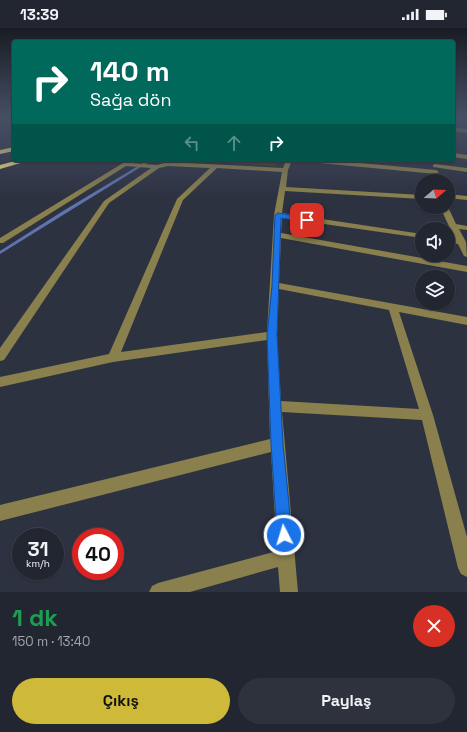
<!DOCTYPE html>
<html lang="tr">
<head>
<meta charset="utf-8">
<style>
  body { margin:0; font-family:"Space Grotesk",sans-serif; background:#2e323d; color:#f1f3f6; height:100vh; display:flex; flex-direction:column; font-size:15px; white-space:nowrap }
  * { box-sizing:border-box; margin:0 }
  p { font-size:13px; color:#a2a5ab }
  .icon { flex:none; width:22px; height:22px; fill:none; stroke:currentColor; stroke-width:2; stroke-linecap:round; stroke-linejoin:round }
  .map { position:relative; height:564px; overflow:hidden }
  .drawer { display:flex; flex-direction:column; background:#222631; flex:1 }
  .drawer>* { flex:none }
  .guide { position:absolute; left:12px; top:12px; width:443px; height:122px; border-radius:4px; box-shadow:0 1px 3px #0004,0 0 0 1px #3f434d; background:#00695c; color:#fff; overflow:hidden }
  .needle { width:26px; rotate:71deg }
  .controls { position:absolute; left:415px; top:146px; display:grid; gap:8px }
  .controls a { display:grid; place-items:center; width:40px; height:40px; border-radius:50%; background:#222631; box-shadow:0 1px 3px #0004,0 0 0 1px #3f434d; font-size:20px }
  .speed { position:absolute; left:12px; top:500px; display:flex; gap:8px; font-size:20px; font-weight:700; text-align:center }
  .speed>* { display:grid; place-content:center; width:52px; height:52px; border-radius:50%; background:#222631; box-shadow:0 1px 3px #0004,0 0 0 1px #3f434d; line-height:1 }
  .speed small { font-size:10px; font-weight:400 }
  .speed .limit { border:6px solid #d22; background:#fff; color:#111 }
  .pin { position:absolute; display:grid; place-items:center; width:34px; height:34px; color:#fff; margin:-17px; border-radius:8px; box-shadow:0 2px 6px #0006 }
  .me { position:absolute; width:44px; margin:-22px; rotate:355deg; stroke-linejoin:round; filter:drop-shadow(0 0 3px #0008) }
  .turn { display:flex; align-items:center; gap:14px; height:84px; padding:0 12px; font-size:18px }
  .turn .icon { width:52px; height:52px; stroke-width:2.5 }
  .turn b { display:block; font-size:28px; line-height:34px }
  .lanes { display:flex; align-items:center; height:38px; padding:0 12px; background:#0003; justify-content:center; gap:20px; direction:ltr }
  .lanes .off { opacity:.35 }
  .round { display:grid; place-items:center; flex:none; width:42px; height:42px; border-radius:21px; background:#2e323d }
  .headline { display:flex; align-items:center; justify-content:space-between; height:68px; padding:0 12px }
  h1 { font-size:24px; font-weight:700; line-height:30px; color:#1e9e55 }
  .button { display:flex; gap:8px; margin-top:auto; padding:8px 12px }
  .button a { flex:1; height:46px; border-radius:24px; background:#ceb938; color:#111; font-size:16px; font-weight:700; line-height:46px; text-align:center }
  .button a+a { background:#2e323d; color:#f1f3f6 }
  .status { display:flex; justify-content:space-between; align-items:center; height:28px; padding:0 20px; background:#222631; direction:ltr }
  .status svg { height:11px; fill:currentColor }
  .map>svg:first-child { display:block }
  .green { fill:#494216 }
  .lines { fill:none; stroke-linecap:round; stroke-linejoin:round }
  .stream { fill:#5f73b0; fill-rule:evenodd }
  .minor { fill:#89804d; fill-rule:evenodd }
  .highway { fill:#fdeb84; fill-rule:evenodd }
  .shaded-wall { fill:#2e323e }
  .route { fill:#1a73e8; stroke:#114b97 }
</style>
</head>
<body>
<div class="status"><b>13:39</b><svg viewBox="0 0 49 12"><path d="M0 12V9h3v3zM5 12V6h3v6zM10 12V3h3v9zM15 12V0h3v12zM26 1h20v11H26zM47 4h2v5h-2z"/></svg></div>
<div class="map">
<svg width="467" height="564" viewBox="0 0 467 564">
  <rect width="100%" height="100%" fill="#2d3241"/>
  <!-- green -->
  <polygon class="green" points="181,132 280,132 275,138"/>
  <g class="lines">
    <!-- stream -->
    <polygon class="stream" points="148,132 152,132 0,226 0,223 63,183"/>
    <!-- minor -->
    <g class="minor">
      <polygon points="453,99 467,101 467,105 453,103"/>
      <polygon points="453,125 467,127 467,131 453,129"/>
      <path d="M128 132H135L131 135 157 137 168 134 283 140 286 132H292L288 142 286 159 422 167V171L285 163 282 185 422 206V210L282 190 281 205 467 238V244L281 210 279 255 467 289V297L399 284 433 387 467 509V549L461 546 458 540 422 392 282 384 298 564H280L278 539 190 564H149L152 558 158 555 277 523 271 424 0 493V477L270 411 267 312 113 334 0 359V349L109 326 177 171 210 140 168 138 159 140 109 175 4 332 0 333V320L104 173 151 140 126 138 3 215H0V210ZM217 140 282 144 274 187 267 304 121 324 183 172ZM279 261 389 282 419 381 281 373 277 307Z"/>
      <polygon points="306,132 328,132 436,142 439,144 436,146 309,134"/>
      <polygon points="435,136 467,140 467,144 433,139 433,137"/>
      <polygon points="448,166 467,168 467,172 448,170"/>
      <polygon points="440,179 448,179 456,196 467,198 467,202 459,201 466,214 467,229 464,228 458,216 448,214 448,210 455,211"/>
    </g>
    <!-- highway -->
    <g class="highway">
      <polygon points="14,119 14,123 0,126 0,122"/>
      <polygon points="19,132 31,132 0,141 0,137"/>
    </g>
  </g>
  <!-- shaded-wall -->
  <polygon class="shaded-wall" points="0,276 5,285 5,300 0,301"/>
  <!-- sky -->
  <linearGradient id="sky" x2="0" y2="1"><stop stop-color="#191c24"/><stop offset="0.53" stop-color="#464f65"/><stop offset="1" stop-color="#464f65" stop-opacity="0"/></linearGradient>
  <rect width="467" height="169" fill="url(#sky)"/>
  <!-- route -->
  <polygon class="route" points="278,185 307,190 310,192 307,194 281,190 277,307 283,416 292,507 290,512 284,514 279,512 277,507 271,416 267,307 272,258 275,187"/>
</svg>
<div class="controls">
<a><svg class="needle" viewBox="-14 -14 28 28"><path d="M0-13l5 13h-10z" fill="#e53935"/><path d="M0 13l5-13h-10z" fill="#a2a5ab"/></svg></a>
<a><svg class="icon" aria-label="sound" viewBox="0 0 24 24"><path d="M4 9h4l5-4v14l-5-4H4zM17 9q2 3 0 6"/></svg></a>
<a><svg class="icon" aria-label="layers" viewBox="0 0 24 24"><path d="M12 4l9 5-9 5-9-5zM3 14l9 5 9-5"/></svg></a>
</div>
<div class="speed"><div>31<small>km/h</small></div><div class="limit">40</div></div>
<div class="pin" style="left:307px;top:192px;background:#d93025"><svg class="icon" aria-label="arrive" viewBox="0 0 24 24"><path d="M6 21V4h12l-3 4 3 4H6"/></svg></div>
<svg class="me" style="left:284px;top:507px" viewBox="-20 -20 40 40"><circle r="17" fill="#1a73e8" stroke="#fff" stroke-width="3"/><path d="M0-11L8 9 0 5-8 9z" fill="#fff"/></svg>
<div class="guide">
<div class="turn"><svg class="icon" aria-label="right" viewBox="0 0 24 24"><path d="M7 20v-9h11M14 6l5 5-5 5"/></svg><div><b>140 m</b>Sağa dön</div></div>
<div class="lanes"><svg class="icon off" aria-label="left" viewBox="0 0 24 24"><path d="M17 20v-9H6M10 6l-5 5 5 5"/></svg><svg class="icon off" aria-label="ahead" viewBox="0 0 24 24"><path d="M12 20V5M6 11l6-6 6 6"/></svg><svg class="icon" aria-label="right" viewBox="0 0 24 24"><path d="M7 20v-9h11M14 6l5 5-5 5"/></svg></div>
</div>
</div>
<section class="drawer">
<div class="headline"><div><h1>1 dk</h1><p>150 m · 13:40</p></div><a class="round" style="background:#d93025;color:#fff"><svg class="icon" aria-label="close" viewBox="0 0 24 24"><path d="M6 6l12 12M18 6L6 18"/></svg></a></div>
<div class="button"><a>Çıkış</a><a>Paylaş</a></div>
</section>
</body>
</html>
